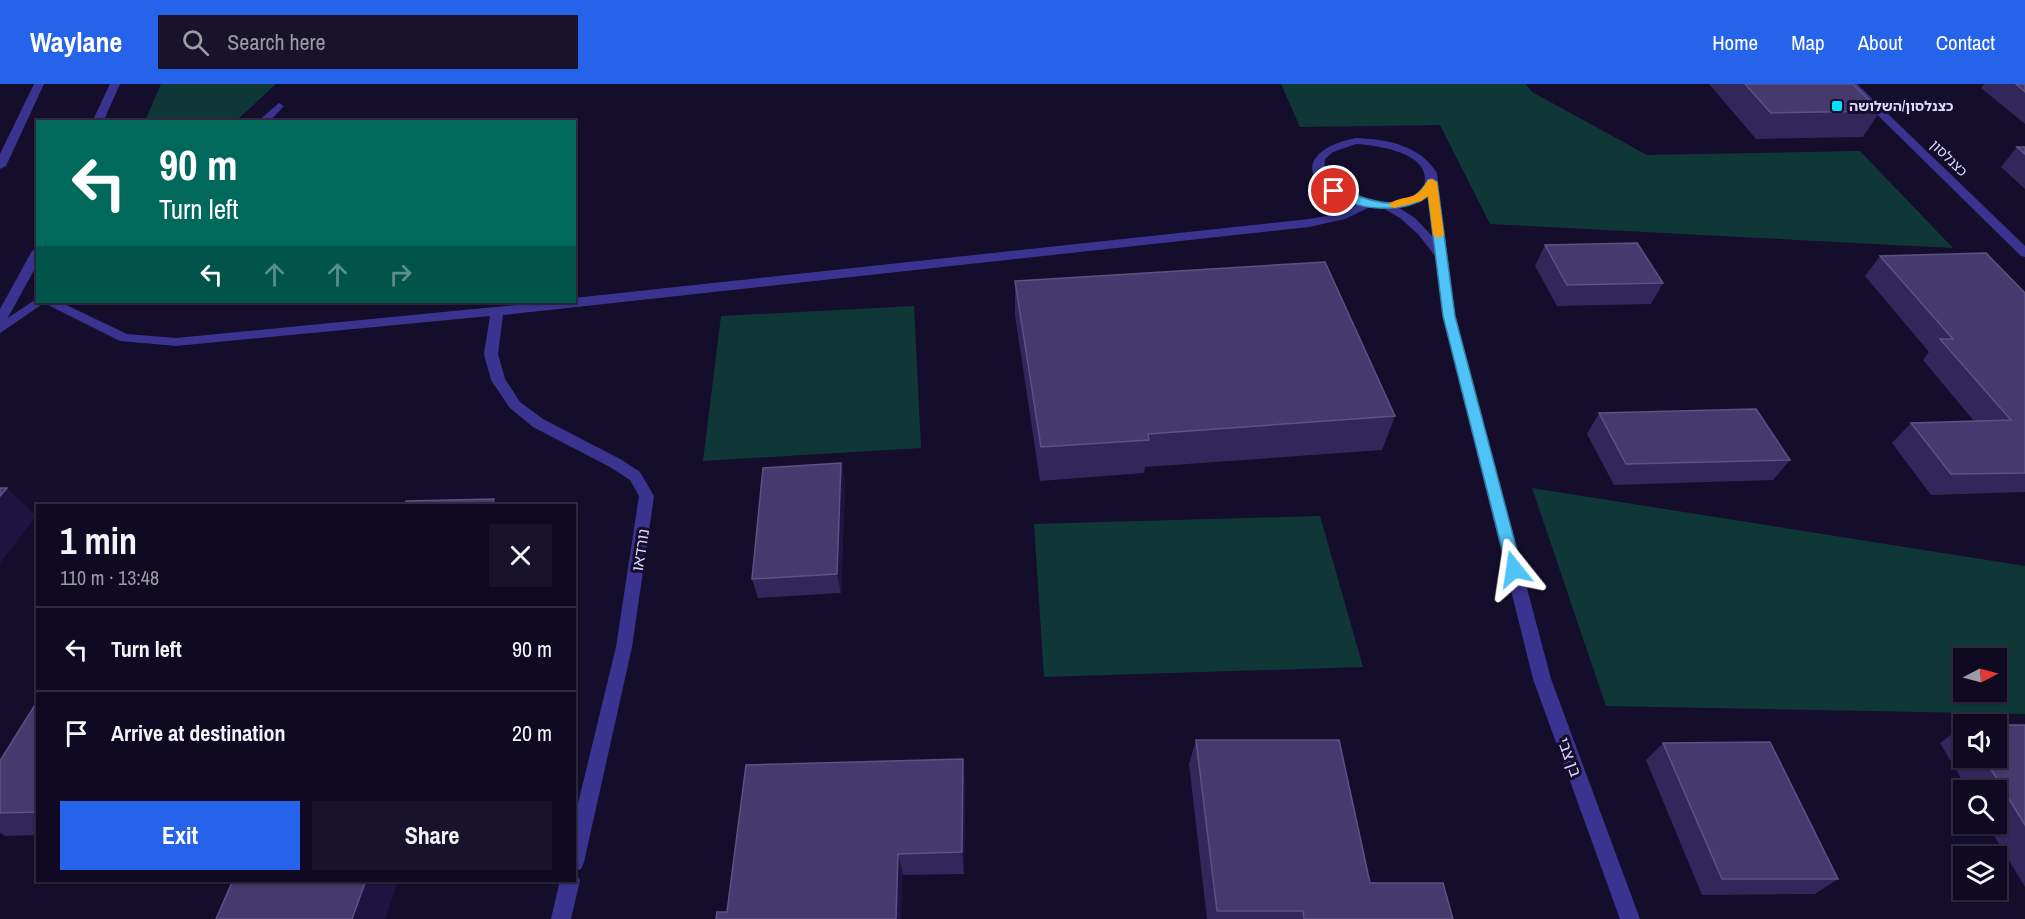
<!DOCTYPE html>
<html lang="en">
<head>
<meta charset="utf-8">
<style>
  body { margin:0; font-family:"Archivo Narrow","Noto Sans Hebrew",sans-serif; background:#18132a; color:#f1f3f6; height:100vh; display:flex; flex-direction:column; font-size:22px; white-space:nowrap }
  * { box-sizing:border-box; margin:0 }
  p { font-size:20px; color:#9b9aa5 }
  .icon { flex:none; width:33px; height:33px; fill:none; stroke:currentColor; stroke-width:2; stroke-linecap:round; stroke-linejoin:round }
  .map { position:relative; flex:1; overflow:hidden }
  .sheet { position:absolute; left:36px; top:420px; width:540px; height:378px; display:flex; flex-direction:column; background:#0f0a21; border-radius:0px; box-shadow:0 2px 4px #0004,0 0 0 2px #2f2b3f }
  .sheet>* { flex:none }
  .banner { position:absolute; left:36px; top:36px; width:540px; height:183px; border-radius:0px; box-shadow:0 2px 4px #0004,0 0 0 2px #2f2b3f; background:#00695c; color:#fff; overflow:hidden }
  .needle { width:39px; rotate:84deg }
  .fabs { position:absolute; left:1953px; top:564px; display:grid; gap:12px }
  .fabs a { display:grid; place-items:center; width:54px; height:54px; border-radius:0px; background:#0f0a21; box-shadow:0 2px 4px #0004,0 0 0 2px #2f2b3f; font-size:30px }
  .pin { position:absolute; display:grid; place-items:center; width:51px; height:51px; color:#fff; margin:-26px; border:3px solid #fff; border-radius:50%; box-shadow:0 2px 6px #0007 }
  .me { position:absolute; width:66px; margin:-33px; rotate:345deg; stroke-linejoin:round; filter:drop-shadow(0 0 4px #0008) }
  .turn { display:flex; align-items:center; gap:21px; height:126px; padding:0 24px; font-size:27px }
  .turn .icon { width:78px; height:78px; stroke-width:2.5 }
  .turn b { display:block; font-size:42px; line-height:51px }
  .lanes { display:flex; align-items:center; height:57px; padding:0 24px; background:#0003; justify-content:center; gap:30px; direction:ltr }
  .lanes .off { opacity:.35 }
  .round { display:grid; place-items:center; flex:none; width:63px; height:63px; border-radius:0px; background:#18132a }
  .summary { display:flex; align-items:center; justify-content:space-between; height:102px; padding:0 24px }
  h1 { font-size:36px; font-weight:700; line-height:45px }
  .primary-button { display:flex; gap:12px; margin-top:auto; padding:12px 24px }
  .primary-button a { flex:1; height:69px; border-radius:0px; background:#2563eb; color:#fff; font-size:24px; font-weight:700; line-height:69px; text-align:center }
  .primary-button a+a { background:#18132a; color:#f1f3f6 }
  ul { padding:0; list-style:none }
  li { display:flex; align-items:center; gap:18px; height:84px; padding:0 24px; border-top:2px solid #2f2b3f }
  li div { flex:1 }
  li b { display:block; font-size:22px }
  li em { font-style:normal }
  header { display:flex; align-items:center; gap:36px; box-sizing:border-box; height:84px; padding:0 30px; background:#2563eb; color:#fff }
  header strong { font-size:28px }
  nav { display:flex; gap:33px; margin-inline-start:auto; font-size:21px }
  .search { width:420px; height:54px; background:#18132a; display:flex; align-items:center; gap:15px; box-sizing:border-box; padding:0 21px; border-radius:0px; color:#9b9aa5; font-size:22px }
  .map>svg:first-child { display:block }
  .green { fill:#103737; fill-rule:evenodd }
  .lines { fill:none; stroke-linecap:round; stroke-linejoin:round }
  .minor { fill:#3a3490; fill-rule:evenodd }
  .tertiary { fill:#3a3490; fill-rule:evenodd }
  .wall { fill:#32265b }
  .shaded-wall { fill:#1e1441 }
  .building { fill:#45396d; stroke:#5d5284; stroke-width:1.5 }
  .route { fill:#4fc3f7; stroke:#337fa1; stroke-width:1.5 }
  .slow { fill:#f59e0b }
  .poi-dot { fill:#05e0ff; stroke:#140e2c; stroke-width:2 }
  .labels { text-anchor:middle; stroke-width:6; stroke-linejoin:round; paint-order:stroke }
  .far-poi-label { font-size:14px; font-weight:bold; fill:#dfd9ff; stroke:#140e2c; text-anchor:start }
  .far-street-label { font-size:14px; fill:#dfd9ff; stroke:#140e2c }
  .street-label { font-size:16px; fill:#dfd9ff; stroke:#140e2c }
</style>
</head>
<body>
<header>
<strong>Waylane</strong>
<div class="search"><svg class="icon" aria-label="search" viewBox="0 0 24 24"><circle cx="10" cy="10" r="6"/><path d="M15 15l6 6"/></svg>Search here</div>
<nav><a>Home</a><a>Map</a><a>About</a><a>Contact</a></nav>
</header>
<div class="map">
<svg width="2025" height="835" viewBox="0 0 2025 835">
  <rect width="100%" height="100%" fill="#140e2c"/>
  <!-- green -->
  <g class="green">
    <polygon points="161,0 276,0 236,37 145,37"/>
    <polygon points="1281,0 1526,0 1532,8 1647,71 1860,67 1953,164 1490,140 1440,41 1300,43"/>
    <polygon points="914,222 921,364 703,377 721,232"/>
    <path d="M1532 404 2025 482V630L1606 622ZM1996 574V608H1964V574Z"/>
    <polygon points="1320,432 1363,583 1044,593 1034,440"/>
  </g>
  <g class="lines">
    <!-- minor -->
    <g class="minor">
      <polygon points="279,19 284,22 269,38 257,38"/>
      <path d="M1356 54C1386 55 1420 61 1437 89L1455 232 1551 595 1640 835H1620L1533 595 1443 232 1435 172 1418 150 1400 134 1383 124 1370 123 1345 135 1309 143 503 231 498 270 505 295 520 318 543 335 620 375 640 388 654 412 632 563 584 778 581 785 574 787V736L616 563 639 412 630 396 610 383 533 343 510 324 491 296 484 270 490 232 176 262 120 257 44 219 0 249V239L38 214V218H60L127 250 176 254 546 218H574V214L1309 135 1338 130 1358 120C1303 106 1292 67 1356 54ZM1356 60C1375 61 1425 68 1425 94 1425 102 1422 108 1414 112 1391 126 1335 114 1324 88L1325 75 1333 68ZM1428 113 1433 153 1415 134 1399 124 1421 118Z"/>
      <polygon points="574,788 580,796 571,835 551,835 560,796 574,796"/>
    </g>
    <!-- tertiary -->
    <g class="tertiary">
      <polygon points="34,0 44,0 6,82 0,85 0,70"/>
      <polygon points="110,0 120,0 103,38 92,38"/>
      <polygon points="1846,0 1857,0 2025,162 2025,173 2021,172"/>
      <polygon points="38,163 38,179 6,237 0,241 0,225 32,167"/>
    </g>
  </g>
  <!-- wall -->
  <g class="wall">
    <polygon points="1709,0 1853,0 1880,27 1863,53 1756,55"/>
    <polygon points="1984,0 2025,0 2025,40 1981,4"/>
    <polygon points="2017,63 2025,63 2025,105 2001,83"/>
    <polygon points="1545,161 1663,199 1651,220 1557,222 1535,182"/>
    <polygon points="1880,172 2025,209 2025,408 1931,411 1892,359 1911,339 1974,337 1923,276 1929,268 1865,192"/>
    <polygon points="1015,197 1395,332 1382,366 1145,383 1144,389 1040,397 1015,231"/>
    <polygon points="1599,329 1790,376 1773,396 1614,401 1587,350"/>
    <polygon points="841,379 845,400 841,509 758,514 752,495"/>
    <polygon points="38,616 38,751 6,752 0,749 0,677"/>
    <polygon points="1964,641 1964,674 1996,674 2025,641 2025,803 1987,740 1996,740 1996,706 1968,706 1940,659"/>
    <polygon points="1196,656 1370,799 1453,835 1207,835 1189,680"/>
    <polygon points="1663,659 1838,795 1815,810 1702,811 1646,676"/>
    <polygon points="963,675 965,698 964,790 903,791 727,828"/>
  </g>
  <!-- shaded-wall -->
  <g class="shaded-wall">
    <polygon points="841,379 845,400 841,509 837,490"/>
    <polygon points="7,404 36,432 0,479 0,412"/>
    <polygon points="494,415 498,422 492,422"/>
    <polygon points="963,675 965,698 964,790 962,768"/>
    <polygon points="898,770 903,791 901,835 896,835"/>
    <polygon points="366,796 398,796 385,835 352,835"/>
  </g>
  <!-- building -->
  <g class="building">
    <polygon points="1745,0 1853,0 1880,27 1771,29"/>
    <polygon points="2016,0 2025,0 2025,8"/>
    <polygon points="2017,63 2025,63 2025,70"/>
    <polygon points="1637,159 1663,199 1567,201 1545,161"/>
    <polygon points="1986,169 2025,209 2025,389 1951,390 1911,339 2011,336 1940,255 1953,255 1880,172"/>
    <polygon points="1325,178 1395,332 1148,350 1149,356 1041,363 1015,197"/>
    <polygon points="1756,325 1790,376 1626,380 1599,329"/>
    <polygon points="841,379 837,490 752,495 763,384"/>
    <polygon points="0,404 7,404 0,412"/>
    <polygon points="494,415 492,422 404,422 406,417"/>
    <polygon points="38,616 38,728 0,729 0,677"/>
    <polygon points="1996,641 2025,641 2025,741 1984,674 1996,674"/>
    <polygon points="1196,656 1339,656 1370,799 1443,799 1453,835 1304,835 1303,827 1217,827"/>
    <polygon points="1770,658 1838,795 1722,795 1663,659"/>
    <polygon points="963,675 962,768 898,770 896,835 716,835 717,828 727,828 746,681"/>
    <polygon points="233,796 366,796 352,835 216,835"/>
  </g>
  <!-- route -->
  <path class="route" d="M1432 95 1437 98 1455 232 1522 485 1519 489H1509L1507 485 1443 232 1428 112C1403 131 1352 127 1329 107 1343 96 1399 147 1428 96Z"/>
  <!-- slow -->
  <path class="slow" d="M1432 95 1437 98 1444 151 1438 154 1433 151 1428 112 1421 117 1394 124 1388 121C1405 108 1414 121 1428 96Z"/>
  <!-- markers -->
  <rect class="poi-dot" x="1831" y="16" width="12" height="12" rx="3"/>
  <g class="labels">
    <!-- far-poi labels -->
    <g class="far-poi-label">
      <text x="1849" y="27">כצנלסון/השלושה</text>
    </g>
    <!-- far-street labels -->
    <g class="far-street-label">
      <text transform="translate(1949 74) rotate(44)" y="5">כצנלסון</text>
    </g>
    <!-- street labels -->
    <g class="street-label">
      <text transform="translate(640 466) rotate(-81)" y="6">נורדאו</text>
      <text transform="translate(1570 673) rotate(70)" y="6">בן צבי</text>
    </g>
  </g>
</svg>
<div class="fabs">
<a><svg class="needle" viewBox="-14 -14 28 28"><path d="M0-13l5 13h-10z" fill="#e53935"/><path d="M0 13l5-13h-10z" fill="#9b9aa5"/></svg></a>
<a><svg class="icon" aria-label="sound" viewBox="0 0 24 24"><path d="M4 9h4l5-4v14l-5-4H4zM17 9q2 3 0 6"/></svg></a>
<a><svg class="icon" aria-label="search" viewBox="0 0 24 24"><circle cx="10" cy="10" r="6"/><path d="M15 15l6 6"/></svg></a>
<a><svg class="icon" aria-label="layers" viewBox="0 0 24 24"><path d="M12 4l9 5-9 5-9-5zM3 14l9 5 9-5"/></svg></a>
</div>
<div class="pin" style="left:1334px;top:107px;background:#d93025"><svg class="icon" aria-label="arrive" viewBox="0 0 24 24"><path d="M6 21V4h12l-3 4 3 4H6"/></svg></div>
<svg class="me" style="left:1514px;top:485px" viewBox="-20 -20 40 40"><path d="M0-17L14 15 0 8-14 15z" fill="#4fc3f7" stroke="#fff" stroke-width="4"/></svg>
<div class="banner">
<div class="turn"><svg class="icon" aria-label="left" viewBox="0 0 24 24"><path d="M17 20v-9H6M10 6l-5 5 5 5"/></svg><div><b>90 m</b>Turn left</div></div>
<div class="lanes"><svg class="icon" aria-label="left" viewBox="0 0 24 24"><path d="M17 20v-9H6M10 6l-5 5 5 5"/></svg><svg class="icon off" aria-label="ahead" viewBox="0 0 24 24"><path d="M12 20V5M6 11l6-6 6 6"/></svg><svg class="icon off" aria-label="ahead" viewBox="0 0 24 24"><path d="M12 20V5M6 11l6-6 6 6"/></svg><svg class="icon off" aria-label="right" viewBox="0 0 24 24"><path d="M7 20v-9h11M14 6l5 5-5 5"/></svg></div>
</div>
<section class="sheet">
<div class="summary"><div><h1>1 min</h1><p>110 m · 13:48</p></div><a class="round"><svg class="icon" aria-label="close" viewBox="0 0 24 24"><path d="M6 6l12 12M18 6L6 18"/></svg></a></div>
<ul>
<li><svg class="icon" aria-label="left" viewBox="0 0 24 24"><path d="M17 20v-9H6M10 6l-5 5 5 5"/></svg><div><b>Turn left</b></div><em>90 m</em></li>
<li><svg class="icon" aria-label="arrive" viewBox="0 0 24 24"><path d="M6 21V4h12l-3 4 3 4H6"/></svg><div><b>Arrive at destination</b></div><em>20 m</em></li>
</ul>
<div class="primary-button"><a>Exit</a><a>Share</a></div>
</section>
</div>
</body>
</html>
